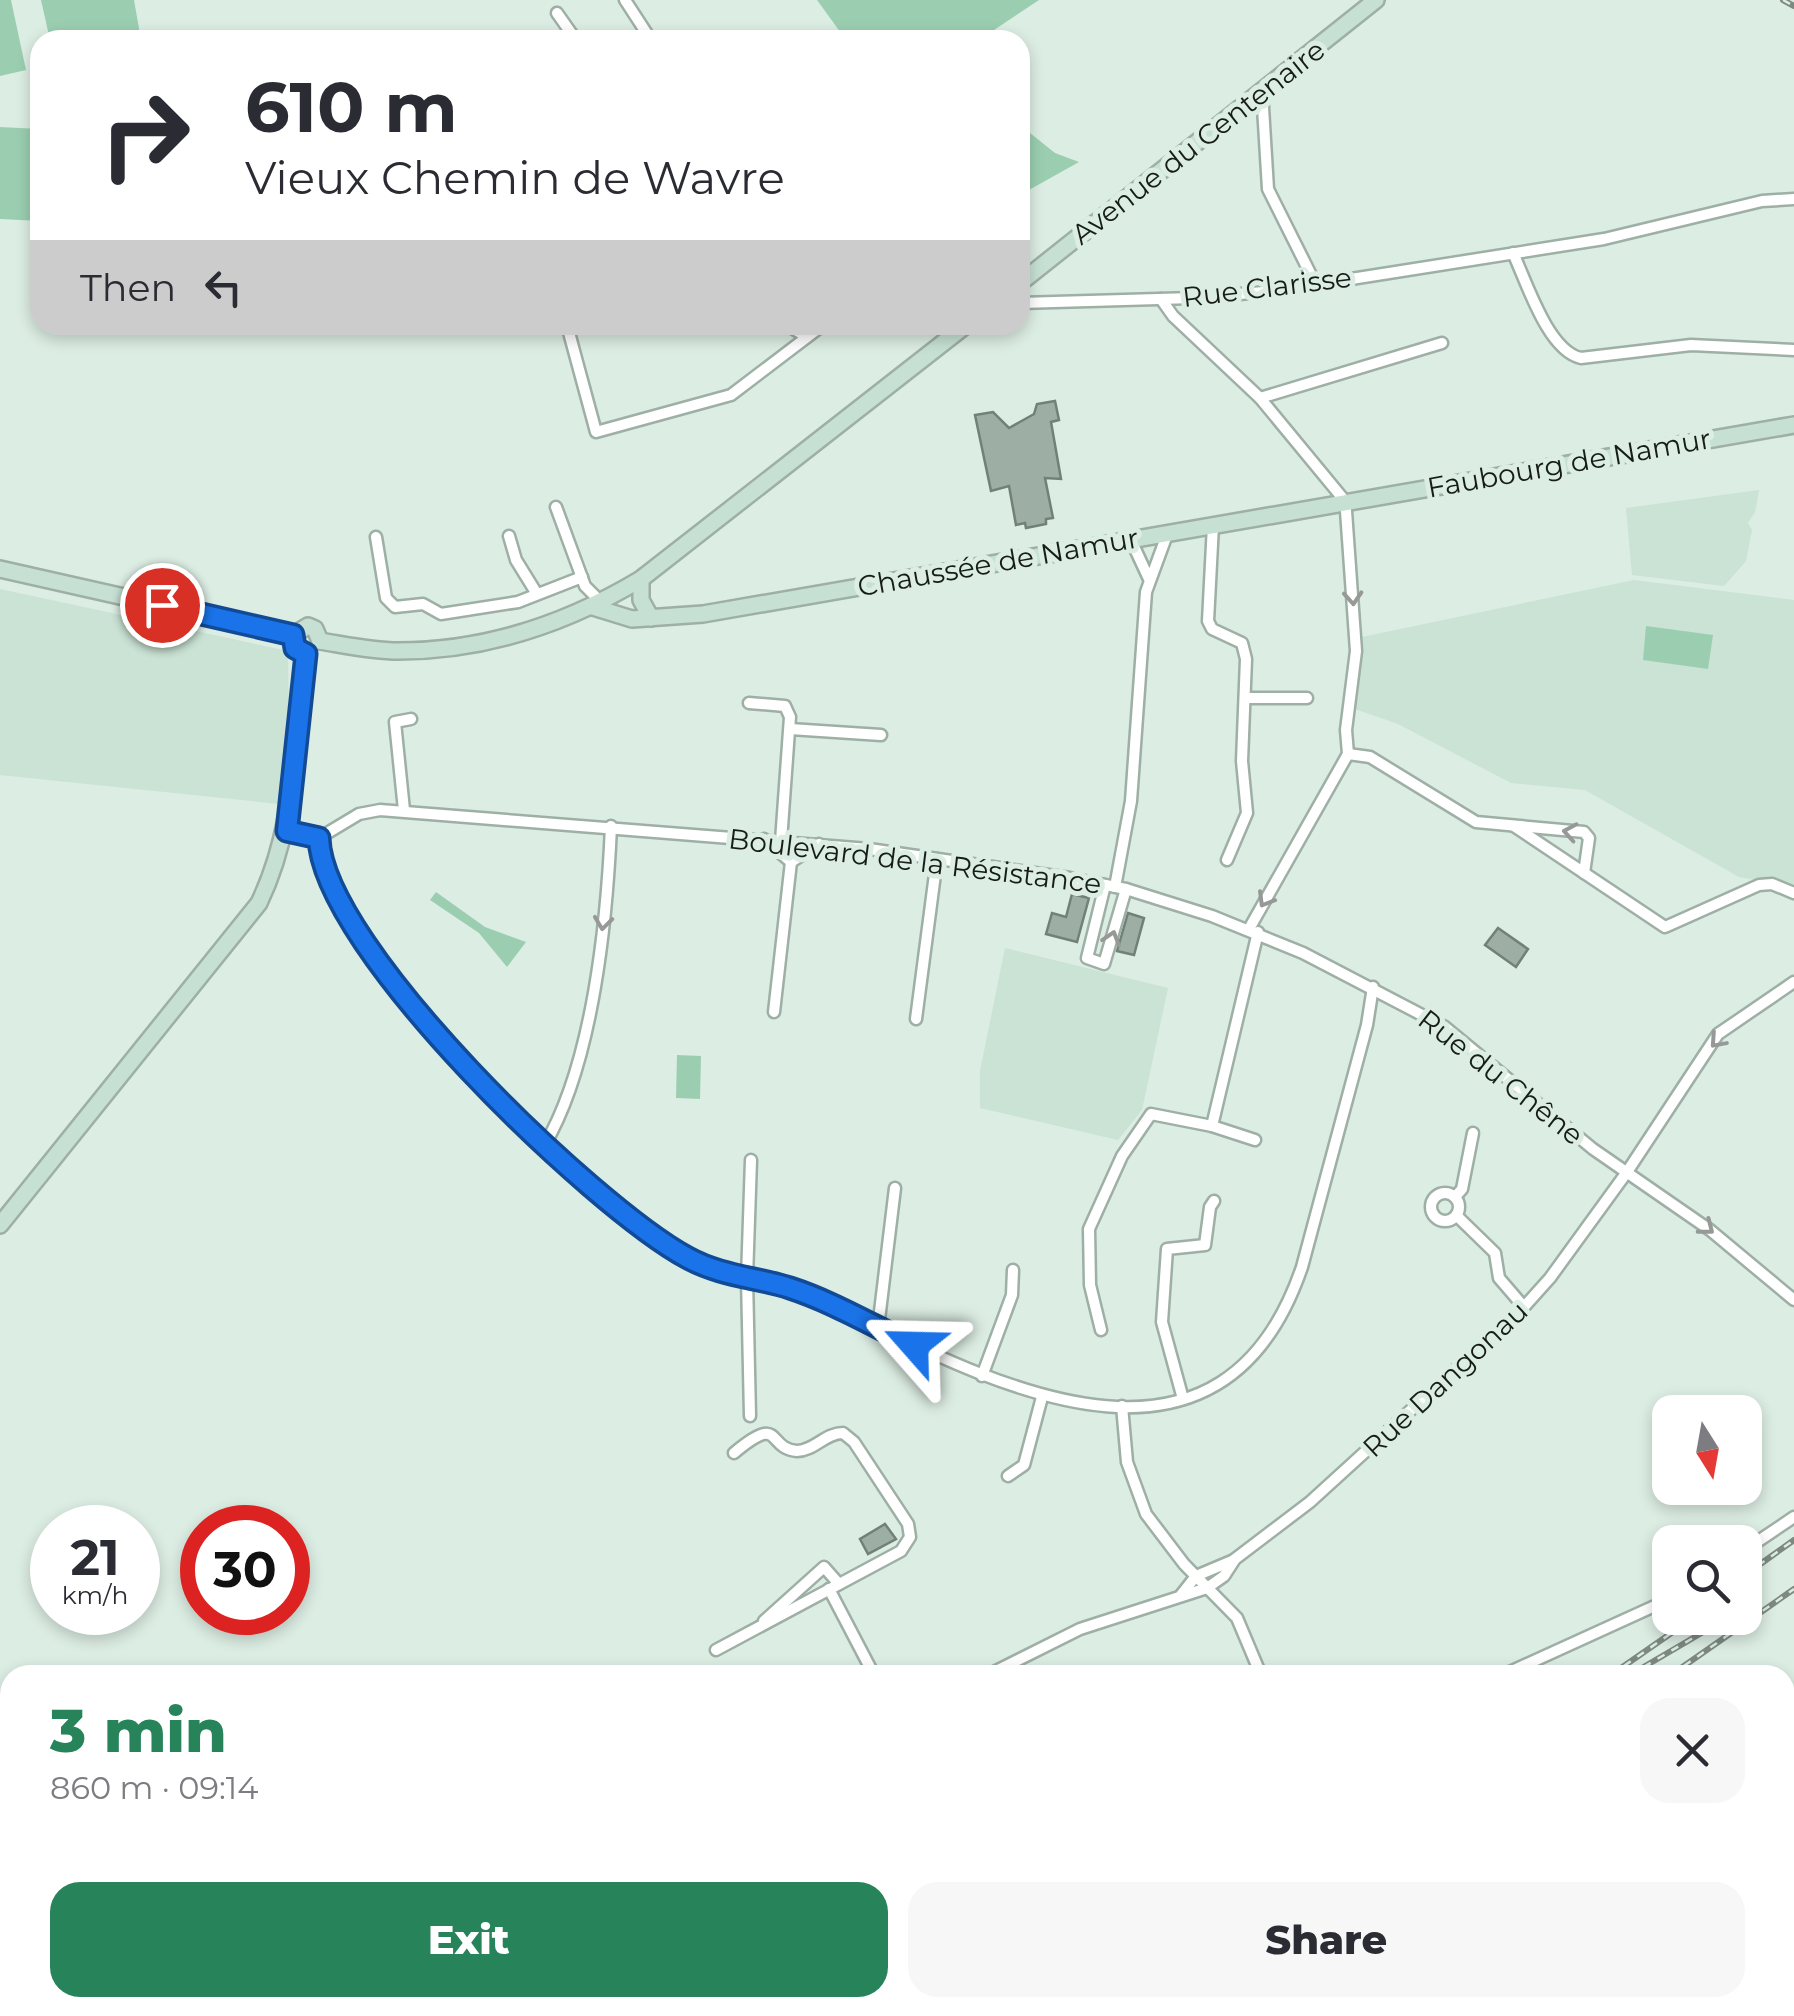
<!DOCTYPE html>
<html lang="en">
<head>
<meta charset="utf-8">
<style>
  body { margin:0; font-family:Montserrat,sans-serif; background:#f7f7f7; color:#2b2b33; height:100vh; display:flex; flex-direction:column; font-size:38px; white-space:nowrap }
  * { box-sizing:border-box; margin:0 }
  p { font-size:32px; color:#7c7c81 }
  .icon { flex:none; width:55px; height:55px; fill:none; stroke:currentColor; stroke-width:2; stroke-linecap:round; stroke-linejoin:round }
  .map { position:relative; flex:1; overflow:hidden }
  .details { position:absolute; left:0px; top:1665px; width:1795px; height:352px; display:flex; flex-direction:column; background:#fff; border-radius:30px 30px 0 0; box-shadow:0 5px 15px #0003 }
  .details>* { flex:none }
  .hud { position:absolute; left:30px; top:30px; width:1000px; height:305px; border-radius:30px; box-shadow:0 5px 15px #0003; background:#fff; color:#2b2b33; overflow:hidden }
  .needle { width:65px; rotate:169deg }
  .buttons { position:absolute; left:1652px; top:1395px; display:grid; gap:20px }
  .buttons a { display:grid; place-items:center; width:110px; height:110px; border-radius:20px; background:#fff; box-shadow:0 5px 15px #0003; font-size:50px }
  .speed { position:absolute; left:30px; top:1505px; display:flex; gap:20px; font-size:50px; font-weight:700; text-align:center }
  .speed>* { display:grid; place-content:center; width:130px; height:130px; border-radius:50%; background:#fff; box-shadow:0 5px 15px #0003; line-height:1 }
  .speed small { font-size:25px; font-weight:400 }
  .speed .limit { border:15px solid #d22; background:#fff; color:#111 }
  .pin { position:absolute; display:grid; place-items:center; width:85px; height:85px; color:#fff; margin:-42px; border:5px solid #fff; border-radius:50%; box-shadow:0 2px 10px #0007 }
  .me { position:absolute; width:110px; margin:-55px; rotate:295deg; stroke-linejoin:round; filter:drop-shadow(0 0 8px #0008) }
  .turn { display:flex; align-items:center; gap:35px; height:210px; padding:0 50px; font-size:45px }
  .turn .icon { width:130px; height:130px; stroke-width:2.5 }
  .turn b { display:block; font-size:70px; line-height:85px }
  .then { display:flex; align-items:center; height:95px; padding:0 50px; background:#0003; gap:20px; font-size:38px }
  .round { display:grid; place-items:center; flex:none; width:105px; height:105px; border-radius:30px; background:#f7f7f7 }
  .summary { display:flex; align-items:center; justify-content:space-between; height:170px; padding:0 50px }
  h1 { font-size:60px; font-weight:800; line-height:75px; color:#26835a }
  .button { display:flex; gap:20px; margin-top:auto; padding:20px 50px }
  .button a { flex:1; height:115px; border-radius:30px; background:#26835a; color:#fff; font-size:40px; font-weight:800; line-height:115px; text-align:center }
  .button a+a { background:#f7f7f7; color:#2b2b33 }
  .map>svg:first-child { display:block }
  .built { fill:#cae3d4 }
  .green { fill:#9bceb1 }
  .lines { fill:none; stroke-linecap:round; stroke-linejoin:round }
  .stream { stroke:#67b28b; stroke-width:2.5 }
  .building { fill:#9daea4; stroke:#718178; stroke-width:2.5 }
  .street-casing { stroke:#9eafa5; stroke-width:15 }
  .secondary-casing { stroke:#9eafa5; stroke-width:20 }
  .street { stroke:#fff; stroke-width:10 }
  .secondary { stroke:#c6e1d4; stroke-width:15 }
  .rail-casing { stroke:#7d8982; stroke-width:6 }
  .rail { stroke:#dcede3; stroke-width:2.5; stroke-dasharray:8; stroke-linecap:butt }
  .oneway { stroke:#969997 }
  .route-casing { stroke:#114b97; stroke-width:25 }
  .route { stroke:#1a73e8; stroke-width:18 }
  .labels { text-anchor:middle; stroke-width:10; stroke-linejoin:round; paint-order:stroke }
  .street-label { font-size:28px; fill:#161c18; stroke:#dcede3 }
</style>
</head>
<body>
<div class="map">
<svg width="1794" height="2016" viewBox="0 0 1794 2016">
  <rect width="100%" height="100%" fill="#dcede3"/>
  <!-- built -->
  <g class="built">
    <polygon points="1759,490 1755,512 1748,523 1752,530 1746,561 1724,586 1632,575 1626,508"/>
    <polygon points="1634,580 1794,600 1794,887 1739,877 1585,790 1511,783 1398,724 1352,708 1362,637"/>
    <polygon points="0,589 288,651 289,724 279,804 0,775"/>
    <polygon points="1005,948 1168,988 1142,1110 1118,1140 980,1108 980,1071"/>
    <polygon points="1794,1778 1794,2003 1780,2016 1687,2016 1682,2008 1785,2008 1785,1789"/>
  </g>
  <!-- green -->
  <g class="green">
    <polygon points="0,0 11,0 26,70 0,76"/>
    <polygon points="41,0 134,0 141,40 50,40"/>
    <polygon points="817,0 1039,0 979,40 846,40"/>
    <polygon points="1020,125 1055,153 1079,162 1020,195"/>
    <polygon points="0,127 40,129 40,221 0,219"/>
    <polygon points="1646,626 1713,635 1708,669 1643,660"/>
    <polygon points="436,892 485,927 526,942 507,967 479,933 430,900"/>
    <polygon points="677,1055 701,1056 700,1099 676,1098"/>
    <polygon points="869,2008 986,2008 989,2016 865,2016"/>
  </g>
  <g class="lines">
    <!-- stream -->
    <g class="stream">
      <polyline points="0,1869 10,1890"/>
      <polyline points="0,1896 10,1910"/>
      <polyline points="108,2014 109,2016"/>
      <polyline points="1788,2016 1794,2011"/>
    </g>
  </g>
  <!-- building -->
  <g class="building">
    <polygon points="1055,401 1059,420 1051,422 1061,479 1045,478 1053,518 1046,519 1046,524 1026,528 1025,523 1016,525 1009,486 991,491 975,415 993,412 1009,428 1034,414 1037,404"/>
    <polygon points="1072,894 1089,898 1077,942 1046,934 1052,913 1066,917"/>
    <polygon points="1128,913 1144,918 1134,955 1117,951"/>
    <polygon points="1498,928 1528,949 1516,967 1485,945"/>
    <polygon points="885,1524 896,1539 868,1554 860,1539"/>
  </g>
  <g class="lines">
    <defs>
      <g id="street">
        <polyline points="625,0 651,40"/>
        <polyline points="557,13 576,40"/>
        <polyline points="1262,91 1268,189 1315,283"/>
        <path d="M1513 253C1527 283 1548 351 1581 358L1691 345 1794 350"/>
        <polyline points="1161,299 1173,316 1260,398 1345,501 1346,511 1356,651 1346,730 1348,754 1249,929"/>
        <polyline points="1020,303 1193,298 1275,291 1604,239 1762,201 1794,199"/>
        <polyline points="567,325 596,432 731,395 823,325"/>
        <polyline points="787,325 807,337"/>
        <polyline points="1260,398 1442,343"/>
        <polyline points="556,507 585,586 602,603"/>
        <polyline points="1213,525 1208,621 1212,629 1242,643 1246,659 1242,761 1247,813 1227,860"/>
        <polyline points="509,536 516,560 537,594"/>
        <polyline points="376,537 386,598 395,607 423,604 441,614 518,602 582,577"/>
        <polyline points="1130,538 1149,579"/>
        <polyline points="1245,698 1307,698"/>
        <polyline points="749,703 785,706 790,717 781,841"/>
        <polyline points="790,729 881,735"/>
        <polyline points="1348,754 1370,757 1476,822 1584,832 1589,838 1584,873"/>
        <polyline points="404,810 395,722 411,719"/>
        <polyline points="1514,826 1665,927 1759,885 1772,884 1794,893"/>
        <polyline points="287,831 319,838"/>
        <polyline points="319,838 359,814 380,810 869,849 1070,878 1126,889 1212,916 1303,953 1445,1027 1593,1149 1710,1230 1794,1300"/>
        <path d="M319 838C322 947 591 1204 686 1257 731 1281 783 1282 829 1304 984 1379 1219 1510 1302 1267L1367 1025 1373 987"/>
        <polyline points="764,839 791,862 819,844"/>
        <polyline points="1105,885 1087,958 1104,964 1126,889"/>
        <polyline points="1115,887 1131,801 1146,592 1168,532"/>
        <polyline points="774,1012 791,862"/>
        <polyline points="916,1019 937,859"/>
        <polyline points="1255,1140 1212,1126 1258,932"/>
        <path d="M544 1146C593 1064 607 920 611 826"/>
        <circle cx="1445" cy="1207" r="14"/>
        <polyline points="1455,1197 1462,1189 1473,1133"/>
        <polyline points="1457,1216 1495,1253 1499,1278 1524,1307"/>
        <polyline points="878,1328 895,1188"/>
        <polyline points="1101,1330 1090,1285 1089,1229 1122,1156 1151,1114 1212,1126"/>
        <polyline points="982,1376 1012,1295 1013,1270"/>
        <polyline points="1183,1399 1162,1322 1167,1249 1205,1245 1210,1207 1214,1201"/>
        <polyline points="1122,1406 1127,1462 1146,1514 1184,1564 1237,1618 1261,1675"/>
        <polyline points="750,1416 747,1278 751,1160"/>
        <polyline points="1008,1476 1024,1465 1042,1397"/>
        <polyline points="1745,1550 1794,1517"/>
        <polyline points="829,1589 874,1675"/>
        <polyline points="1181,1595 1196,1576 1234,1560"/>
        <polyline points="764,1621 824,1567 839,1584"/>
        <path d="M716 1650 901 1551 910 1537 908 1524 854 1442 843 1433C825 1433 814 1451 797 1451 766 1449 783 1412 734 1453"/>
        <polyline points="988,1675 1080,1629 1207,1588 1224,1576 1235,1559 1310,1502 1524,1307 1550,1278 1627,1172 1718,1034 1794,982"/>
        <polyline points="1503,1675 1670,1599"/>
        <polyline points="794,2008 798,2016"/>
        <polyline points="991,2008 994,2016"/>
        <polyline points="76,2016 90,2008"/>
        <polyline points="767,2016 786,2008"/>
        <polyline points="852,2016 857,2008"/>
        <polyline points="1029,2016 1051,2008"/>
      </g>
      <g id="secondary">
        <polyline points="1020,283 1376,0"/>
        <polyline points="0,569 293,635"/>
        <polyline points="641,579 641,600 651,618"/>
        <polyline points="593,607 632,619 703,614 1794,425"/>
        <polyline points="293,635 308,626 315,629 320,641"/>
        <path d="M320 641C345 645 372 651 398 651 486 651 566 624 641 579L966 325"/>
        <path d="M0 1225 259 903C298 822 292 741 306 654"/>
      </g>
    </defs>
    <!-- street casing -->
    <use href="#street" class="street-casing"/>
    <!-- secondary casing -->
    <use href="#secondary" class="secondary-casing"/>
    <!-- street -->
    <use href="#street" class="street"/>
    <!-- secondary -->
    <use href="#secondary" class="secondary"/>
    <defs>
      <g id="rail">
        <polyline points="1783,0 1794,6"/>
        <polyline points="1745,1575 1794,1540"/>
        <polyline points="1611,1675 1693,1618"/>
        <polyline points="1630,1675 1727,1618"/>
        <polyline points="1671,1675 1794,1589"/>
        <polyline points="1140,2016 1151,2008"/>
      </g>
    </defs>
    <!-- rail casing -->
    <use href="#rail" class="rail-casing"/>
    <!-- rail -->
    <use href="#rail" class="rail"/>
  </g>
  <!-- one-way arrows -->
  <defs><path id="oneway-chevron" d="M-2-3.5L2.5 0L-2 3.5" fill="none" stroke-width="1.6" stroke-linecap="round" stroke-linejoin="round" transform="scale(2.5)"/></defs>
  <g class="oneway">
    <use href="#oneway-chevron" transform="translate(1353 598) rotate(86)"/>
    <use href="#oneway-chevron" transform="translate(1570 832) rotate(-170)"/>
    <use href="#oneway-chevron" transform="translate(1265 900) rotate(121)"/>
    <use href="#oneway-chevron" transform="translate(603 923) rotate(97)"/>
    <use href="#oneway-chevron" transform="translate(1112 938) rotate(-73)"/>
    <use href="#oneway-chevron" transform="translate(1717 1041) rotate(132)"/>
    <use href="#oneway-chevron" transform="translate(1707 1228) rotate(38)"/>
  </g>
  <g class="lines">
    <defs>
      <path id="route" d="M162 605 293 635 295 648 306 654 287 831 319 838C322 947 593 1207 688 1258 721 1276 755 1277 790 1288 833 1302 873 1326 914 1345"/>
    </defs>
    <!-- route casing -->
    <use href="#route" class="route-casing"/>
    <!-- route -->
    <use href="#route" class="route"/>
  </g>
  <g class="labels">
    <!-- street labels -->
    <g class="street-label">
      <text transform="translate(1198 142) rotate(-38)" y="10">Avenue du Centenaire</text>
      <text transform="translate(1267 287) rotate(-7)" y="10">Rue Clarisse</text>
      <text transform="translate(1569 463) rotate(-10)" y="10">Faubourg de Namur</text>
      <text transform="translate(998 562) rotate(-10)" y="10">Chaussée de Namur</text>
      <text transform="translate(915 861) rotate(7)" y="10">Boulevard de la Résistance</text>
      <text transform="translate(1501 1077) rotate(38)" y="10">Rue du Chêne</text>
      <text transform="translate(1445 1379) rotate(-43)" y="10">Rue Dangonau</text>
    </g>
  </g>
</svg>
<div class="buttons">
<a><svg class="needle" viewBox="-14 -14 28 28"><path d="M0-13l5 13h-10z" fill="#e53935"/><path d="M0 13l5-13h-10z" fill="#7c7c81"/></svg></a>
<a><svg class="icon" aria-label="search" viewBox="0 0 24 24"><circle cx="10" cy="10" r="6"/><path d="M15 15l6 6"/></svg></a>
</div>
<div class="speed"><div>21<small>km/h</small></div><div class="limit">30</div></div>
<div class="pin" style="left:162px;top:605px;background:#d93025"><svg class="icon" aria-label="arrive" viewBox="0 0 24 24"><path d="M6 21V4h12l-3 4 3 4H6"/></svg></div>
<svg class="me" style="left:914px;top:1345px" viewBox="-20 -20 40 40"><path d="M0-17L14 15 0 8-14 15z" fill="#1a73e8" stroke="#fff" stroke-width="4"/></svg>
<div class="hud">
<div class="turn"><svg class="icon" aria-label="right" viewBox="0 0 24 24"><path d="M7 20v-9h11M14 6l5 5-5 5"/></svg><div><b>610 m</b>Vieux Chemin de Wavre</div></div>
<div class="then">Then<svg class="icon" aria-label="left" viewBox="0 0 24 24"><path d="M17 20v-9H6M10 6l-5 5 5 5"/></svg></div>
</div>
<section class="details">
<div class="summary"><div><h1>3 min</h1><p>860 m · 09:14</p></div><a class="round"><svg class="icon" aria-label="close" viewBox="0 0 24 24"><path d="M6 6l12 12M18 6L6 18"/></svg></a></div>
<div class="button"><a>Exit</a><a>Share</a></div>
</section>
</div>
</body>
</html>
